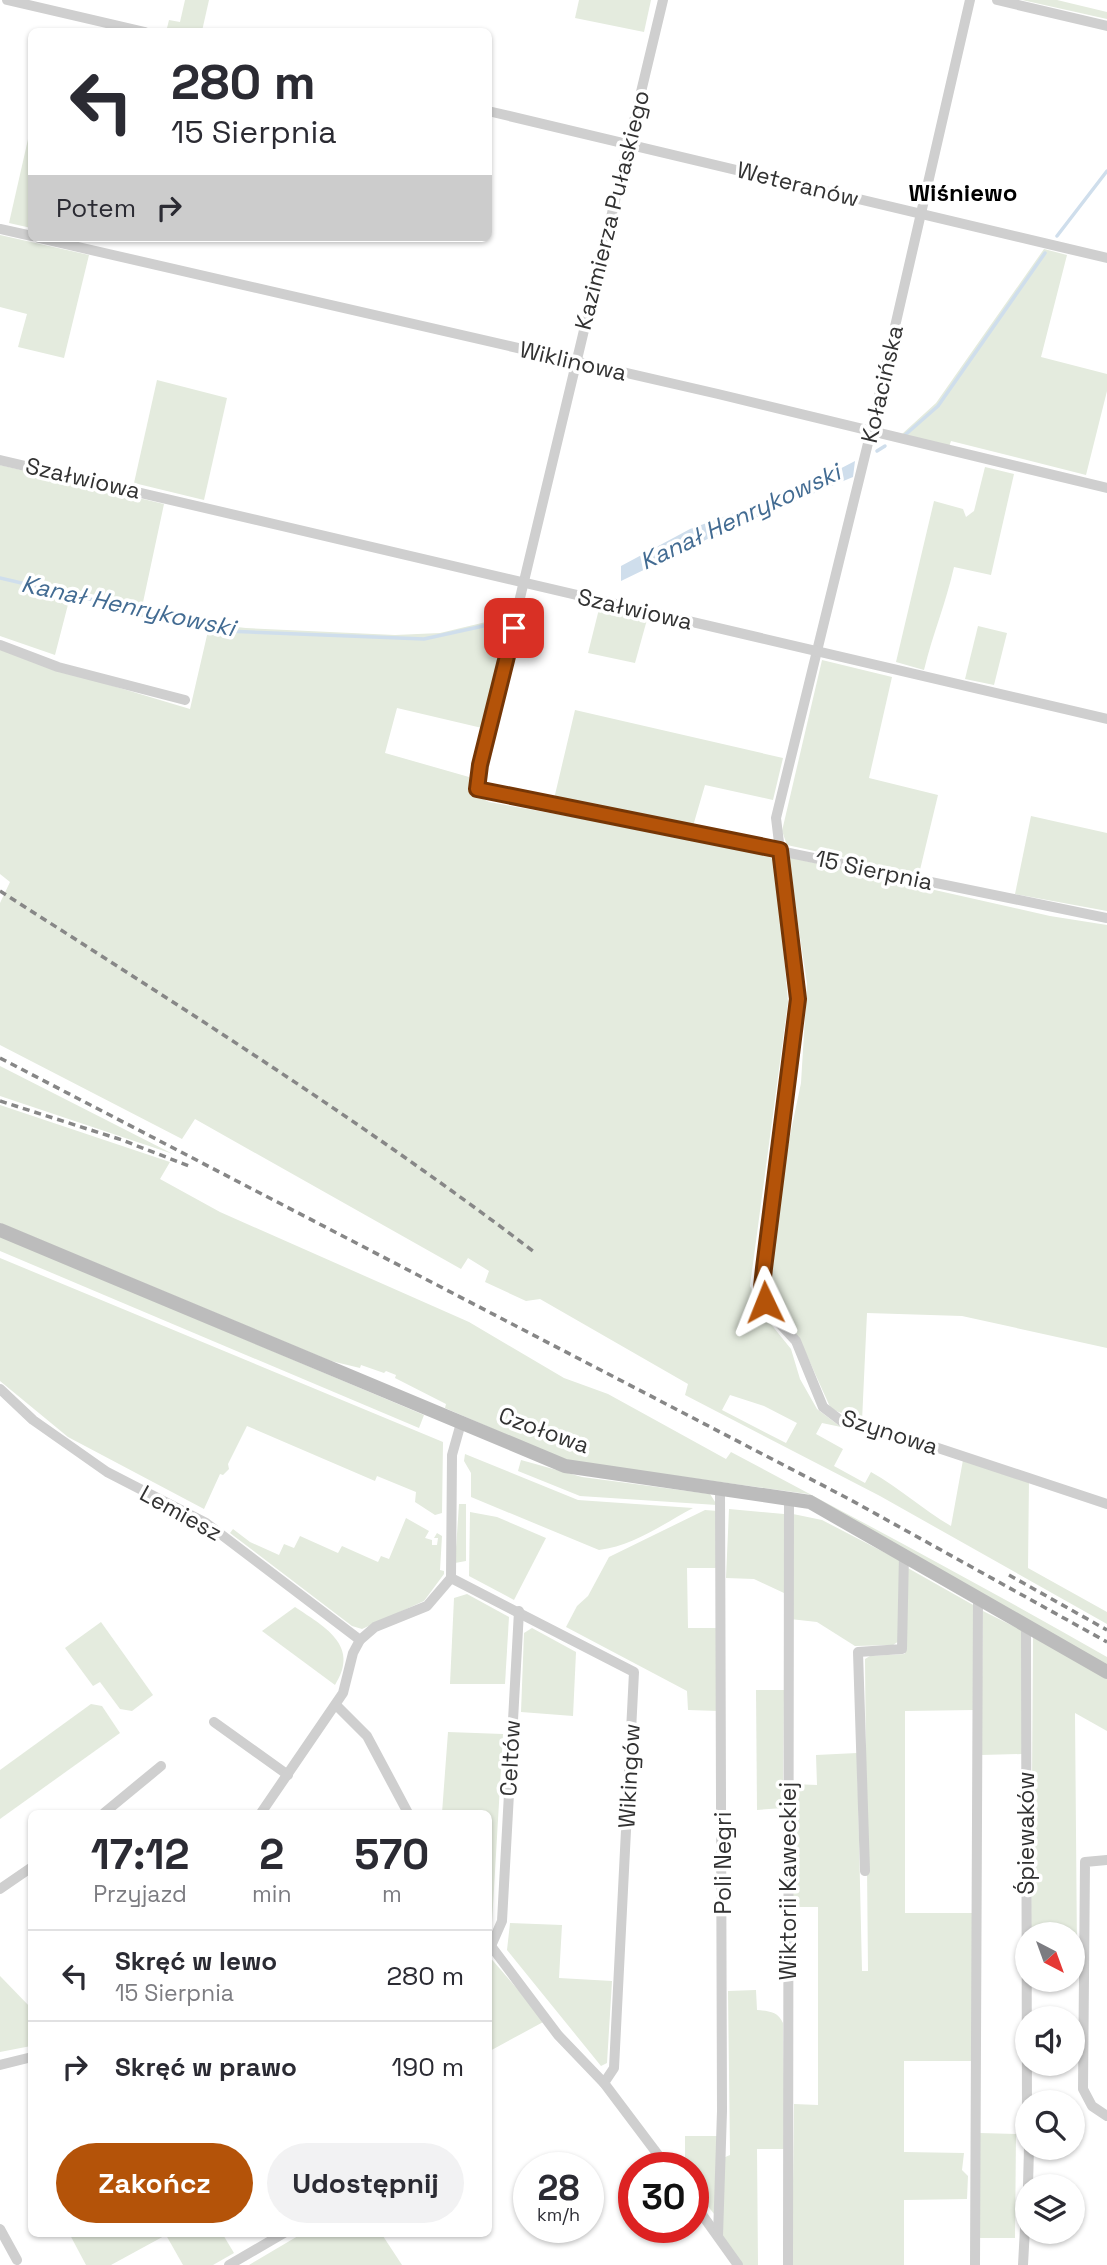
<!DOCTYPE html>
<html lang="pl">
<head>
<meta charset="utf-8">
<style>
  body { margin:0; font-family:"Space Grotesk",sans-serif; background:#f2f2f3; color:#2b2b33; height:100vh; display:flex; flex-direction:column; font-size:26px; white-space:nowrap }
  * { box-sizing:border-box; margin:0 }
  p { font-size:23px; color:#7c7c81 }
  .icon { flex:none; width:38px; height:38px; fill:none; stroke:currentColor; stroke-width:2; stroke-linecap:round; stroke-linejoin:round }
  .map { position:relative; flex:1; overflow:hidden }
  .sheet { position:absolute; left:28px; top:1810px; width:464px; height:427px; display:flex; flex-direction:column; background:#fff; border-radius:10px; box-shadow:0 2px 5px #0004 }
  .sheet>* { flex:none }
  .top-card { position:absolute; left:28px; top:28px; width:464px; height:214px; border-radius:10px; box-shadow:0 2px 5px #0004; background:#fff; color:#2b2b33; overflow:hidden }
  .needle { width:46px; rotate:139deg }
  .fabs { position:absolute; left:1015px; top:1922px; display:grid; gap:14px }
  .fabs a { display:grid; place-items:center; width:70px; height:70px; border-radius:50%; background:#fff; box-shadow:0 2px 5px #0004; font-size:35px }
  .speed { position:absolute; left:513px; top:2152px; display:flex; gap:14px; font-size:35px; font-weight:700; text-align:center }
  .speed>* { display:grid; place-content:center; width:91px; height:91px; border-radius:50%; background:#fff; box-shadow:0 2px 5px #0004; line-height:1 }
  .speed small { font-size:18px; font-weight:400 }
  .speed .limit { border:10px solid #d22; background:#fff; color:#111 }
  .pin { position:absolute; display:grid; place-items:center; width:60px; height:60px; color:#fff; margin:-30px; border-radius:14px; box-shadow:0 4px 10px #0006 }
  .me { position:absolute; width:77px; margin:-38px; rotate:358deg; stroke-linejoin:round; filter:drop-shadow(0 0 5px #0008) }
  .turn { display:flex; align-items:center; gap:24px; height:147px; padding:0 28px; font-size:32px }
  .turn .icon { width:91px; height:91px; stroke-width:2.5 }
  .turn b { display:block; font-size:49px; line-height:60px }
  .then { display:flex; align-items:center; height:66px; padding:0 28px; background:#0003; gap:14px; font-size:26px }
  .eta { display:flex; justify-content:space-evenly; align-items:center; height:119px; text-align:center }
  .eta b { font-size:42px; font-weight:700; line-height:49px }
  .button { display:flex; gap:14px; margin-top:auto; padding:14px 28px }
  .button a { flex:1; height:80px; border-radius:42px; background:#b45309; color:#fff; font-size:28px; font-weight:700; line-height:80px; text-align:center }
  .button a+a { background:#f2f2f3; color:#2b2b33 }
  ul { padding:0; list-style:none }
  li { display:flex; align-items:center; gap:21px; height:91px; padding:0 28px; border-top:2px solid #e1e1e2 }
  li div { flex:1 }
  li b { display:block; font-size:26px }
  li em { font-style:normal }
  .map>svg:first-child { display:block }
  .green { fill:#e4ebde; fill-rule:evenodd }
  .water { fill:#cfdeec }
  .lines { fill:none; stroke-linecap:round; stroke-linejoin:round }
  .stream { stroke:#cfdeec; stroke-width:3.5 }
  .street { stroke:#cfcfcf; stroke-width:10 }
  .secondary { stroke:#bcbcbc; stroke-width:14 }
  .rail { stroke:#878787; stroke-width:3.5; stroke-dasharray:7 5; stroke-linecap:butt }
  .route-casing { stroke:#753606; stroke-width:18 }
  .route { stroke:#b45309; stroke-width:12 }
  .labels { text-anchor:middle; stroke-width:7; stroke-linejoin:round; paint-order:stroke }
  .street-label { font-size:23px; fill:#323232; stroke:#fff }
  .neighbourhood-label { font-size:24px; font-weight:bold; fill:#000; stroke:#fff }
  .water-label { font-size:24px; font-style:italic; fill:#426b92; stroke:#fff }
</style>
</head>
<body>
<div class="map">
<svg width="1107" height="2265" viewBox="0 0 1107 2265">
  <rect width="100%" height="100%" fill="#fff"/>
  <!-- green -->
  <g class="green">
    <polygon points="185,0 209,0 202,31 167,28 169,20 180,22"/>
    <polygon points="579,0 651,0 644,32 575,18"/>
    <polygon points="1022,0 1057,0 1107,12 1107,19"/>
    <polygon points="31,126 32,228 31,228 9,223"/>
    <polygon points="0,235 89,255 64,358 18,347 27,314 0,307"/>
    <polygon points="1044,249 1067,255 1041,357 1107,374 1107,391 1086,475 951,441 949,447 902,434 936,403"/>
    <polygon points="157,380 227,398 204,500 134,483"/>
    <path d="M0 465 164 504 142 607 210 624 246 628 395 635 440 633 511 616 482 728 397 708 385 753 469 777 470 792 489 802 762 851 776 862 788 1002 750 1286 762 1313 791 1349 800 1379 817 1409 841 1427 822 1423 816 1434 843 1449 834 1466 865 1483 871 1472C900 1488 923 1510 951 1526L963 1460 1029 1480 1028 1568 1107 1612V1624L880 1496 685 1395 688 1384 540 1299 526 1301 485 1282 489 1271 468 1258 461 1269 195 1119 182 1139 0 1045V903L10 882 0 874V649L53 668 190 709 208 631 138 616 141 607 72 589 55 655 0 636ZM730 1395 764 1406 797 1423 786 1443 722 1410Z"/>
    <path d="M985 467 1014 474 991 575 954 567C946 603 933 633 924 670L896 662 934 501 963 509 966 517 974 511Z"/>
    <polygon points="600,605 648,616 635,663 588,653"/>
    <polygon points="978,626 1007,633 994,685 965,679"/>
    <polygon points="822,660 892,677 869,778 938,795 919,874 787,845 782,831"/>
    <polygon points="575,710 783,758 773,800 705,785 693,826 554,799"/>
    <polygon points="1031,816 1107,833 1107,911 1015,894"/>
    <polygon points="788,857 1050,916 1107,925 1107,1348 962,1316 867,1313 862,1421 831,1409 799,1338 777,1307 771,1283 783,1169 801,1083 807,984"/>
    <polygon points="0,1066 173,1154 0,1096"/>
    <path d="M0 1105 170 1162 160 1179 220 1212 469 1322 564 1378 608 1394 726 1459 731 1452C857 1519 983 1586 1107 1657V1665L808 1494 567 1461 445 1408 446 1404 395 1378 396 1375 386 1371 384 1373 361 1365 360 1368 331 1361 0 1223Z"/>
    <polygon points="0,1236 424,1415 419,1428 0,1251"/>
    <polygon points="0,1258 443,1442 442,1513 435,1515 415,1502 416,1492 377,1476 375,1481 247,1426 228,1464 229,1469 223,1475 220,1474 204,1509 68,1437 0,1381"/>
    <path d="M465 1454 578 1500 693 1508C663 1524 633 1546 599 1550L471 1497V1473L464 1461Z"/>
    <polygon points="521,1460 582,1477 710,1494 717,1505 580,1496 518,1471"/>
    <polygon points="459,1504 466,1504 466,1561 455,1563"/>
    <polygon points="729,1509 784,1514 784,1593 754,1579 726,1578"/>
    <polygon points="705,1510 718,1511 720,1568 687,1568 688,1628 719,1628 719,1711 688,1710 687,1691 566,1627 577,1606 588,1596 609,1557"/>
    <polygon points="470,1512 497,1517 546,1538 514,1600 469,1576"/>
    <polygon points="793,1514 822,1520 899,1560 899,1641 893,1645 855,1646 817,1622 790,1619"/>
    <polygon points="406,1518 429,1531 425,1538 432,1540 432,1545 437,1545 438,1538 434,1538 437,1533 442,1536 440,1570 444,1571 444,1574 424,1601 362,1629 352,1626 230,1533 233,1529 250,1542 279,1555 284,1544 294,1548 300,1536 338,1553 342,1546 378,1562 381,1556 389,1559"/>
    <polygon points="906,1567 975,1606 974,1710 905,1711 905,1913 973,1913 972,2061 904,2061 904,2152 964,2153 962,2170 968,2176 967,2199 904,2200 904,2265 792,2265 794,2104 818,2105 818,1907 790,1907 792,1784 817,1785 816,1755 857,1753 862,1971 868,1971 865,1659 870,1656 905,1654"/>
    <polygon points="467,1594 509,1617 505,1684 450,1684 454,1598"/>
    <path d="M295 1607C323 1626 361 1645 335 1685L262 1631Z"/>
    <polygon points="983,1611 1023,1631 1022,1754 981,1755"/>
    <polygon points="101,1622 153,1695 132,1711 120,1709 100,1682 93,1686 65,1648"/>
    <polygon points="532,1628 576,1652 573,1716 521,1712 524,1633"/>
    <polygon points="1033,1637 1107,1679 1107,1731 1075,1713 1077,1952 1073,1952 1073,1934 1031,1934"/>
    <polygon points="756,1690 784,1690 783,1808 757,1810"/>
    <polygon points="91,1704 102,1706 120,1733 0,1819 0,1770"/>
    <polygon points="448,1732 503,1734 492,1923 488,1925 488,1813 442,1813"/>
    <polygon points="510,1923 562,1925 559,1978 612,1981 607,2063 601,2066 507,1950"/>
    <polygon points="488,1955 545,2021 488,2052"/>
    <polygon points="0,1976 31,2008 31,2046 0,2052"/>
    <path d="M756 1990 757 2010C768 2011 778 2011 783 2023L785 2149H757L758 2265H743L723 2237V2158L730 2155 728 1991Z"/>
    <polygon points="980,2133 1016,2134 1015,2238 980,2238"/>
    <polygon points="685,2136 718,2136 715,2215 693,2188 693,2168 685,2168"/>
    <polygon points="69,2233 222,2233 234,2253 213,2265 183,2265 166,2235 111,2265 86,2265"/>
    <polygon points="303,2233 381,2233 402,2265 249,2265"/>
  </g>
  <!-- water -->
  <polygon class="water" points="855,461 853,477 726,530 621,581 621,566 690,529 801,489"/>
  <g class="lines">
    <!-- stream -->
    <g class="stream">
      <polyline points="1057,236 1107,171"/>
      <polyline points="905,435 938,406 1045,253"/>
      <polyline points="877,451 885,446"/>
      <polyline points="0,578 226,631 424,639 506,621"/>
    </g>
    <!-- street -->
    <g class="street">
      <polyline points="7,0 145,32"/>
      <path d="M663 0C600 255 543 511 480 765L477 789 1107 918"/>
      <polyline points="970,0 871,431 776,818 798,999 762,1287 773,1316 796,1341 823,1407 844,1423 926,1444 1107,1504"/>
      <polyline points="997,0 1107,26"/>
      <polyline points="488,111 1107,258"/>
      <polyline points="0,229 32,236"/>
      <polyline points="39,238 718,394 1107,488"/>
      <polyline points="0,460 1107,719"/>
      <polyline points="0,645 58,667 185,700"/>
      <polyline points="0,1389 33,1420 107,1472 206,1523 360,1640"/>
      <polyline points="451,1578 634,1672 614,2068 604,2083"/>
      <polyline points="1026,1625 1027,2125"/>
      <polyline points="336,1705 367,1736 408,1813"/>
      <polyline points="214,1722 288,1775"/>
      <polyline points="104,1813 161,1766"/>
      <polyline points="261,1813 343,1693 353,1653 360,1640 375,1627 427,1606 451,1578 452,1455 461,1423"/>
      <polyline points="1107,1860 1085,1862 1083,2089 1092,2106 1107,2116"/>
      <polyline points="865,1871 858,1652 902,1649 904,1554"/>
      <polyline points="0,1889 32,1867"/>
      <polyline points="488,1942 558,2035 604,2083 668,2168"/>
      <polyline points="491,1946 502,1921 519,1611"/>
      <polyline points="0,2065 32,2057"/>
      <polyline points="1028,2186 1029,2147"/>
      <polyline points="693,2202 738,2265"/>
      <polyline points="0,2229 17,2260"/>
      <polyline points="718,2236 722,2111 720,1489"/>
      <polyline points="229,2265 284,2233"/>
      <polyline points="788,2265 789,1497"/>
      <polyline points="975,2265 978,1597"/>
      <polyline points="1023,2265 1027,2191"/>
    </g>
    <!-- secondary -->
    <polyline class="secondary" points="0,1230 565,1466 810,1502 1107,1672"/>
    <!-- rail -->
    <g class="rail">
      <path d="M0 891C181 1007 362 1121 533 1251"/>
      <polyline points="0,1058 849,1499 1107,1642"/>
      <polyline points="0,1101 122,1140 189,1166"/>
      <polyline points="1009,1575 1107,1630"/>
    </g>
  </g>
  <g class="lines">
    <defs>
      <polyline id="route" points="514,628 480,765 477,789 780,850 798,999 764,1268 762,1287 765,1302"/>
    </defs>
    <!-- route casing -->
    <use href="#route" class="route-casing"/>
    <!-- route -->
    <use href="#route" class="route"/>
  </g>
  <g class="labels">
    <!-- street labels -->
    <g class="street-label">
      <text transform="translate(798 184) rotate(14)" y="8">Weteranów</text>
      <text transform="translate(612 210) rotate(-76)" y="8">Kazimierza Pułaskiego</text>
      <text transform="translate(573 361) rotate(13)" y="8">Wiklinowa</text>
      <text transform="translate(882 384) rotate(-77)" y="8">Kołacińska</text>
      <text transform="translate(83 478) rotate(13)" y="8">Szałwiowa</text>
      <text transform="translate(635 609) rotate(13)" y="8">Szałwiowa</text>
      <text transform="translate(874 870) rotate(12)" y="8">15 Sierpnia</text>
      <text transform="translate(544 1430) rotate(20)" y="8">Czołowa</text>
      <text transform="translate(890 1432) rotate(18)" y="8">Szynowa</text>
      <text transform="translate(181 1513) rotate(29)" y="8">Lemiesz</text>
      <text transform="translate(510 1758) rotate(-87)" y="8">Celtów</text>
      <text transform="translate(629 1776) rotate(-87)" y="8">Wikingów</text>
      <text transform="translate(1026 1833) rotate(-90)" y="8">Śpiewaków</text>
      <text transform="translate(723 1863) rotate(-90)" y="8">Poli Negri</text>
      <text transform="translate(788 1881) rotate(-90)" y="8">Wiktorii Kaweckiej</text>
    </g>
    <!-- neighbourhood labels -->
    <g class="neighbourhood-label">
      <text x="963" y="201">Wiśniewo</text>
    </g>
    <!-- water labels -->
    <g class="water-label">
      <text transform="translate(740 517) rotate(-25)" y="8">Kanał Henrykowski</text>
      <text transform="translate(128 606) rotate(12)" y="8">Kanał Henrykowski</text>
    </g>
  </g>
</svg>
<div class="fabs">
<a><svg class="needle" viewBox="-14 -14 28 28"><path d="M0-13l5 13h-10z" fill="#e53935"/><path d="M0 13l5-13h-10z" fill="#7c7c81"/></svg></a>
<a><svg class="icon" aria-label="sound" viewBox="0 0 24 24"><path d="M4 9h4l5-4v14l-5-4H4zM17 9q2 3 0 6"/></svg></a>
<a><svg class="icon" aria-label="search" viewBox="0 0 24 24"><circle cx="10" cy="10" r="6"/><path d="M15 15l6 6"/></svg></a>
<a><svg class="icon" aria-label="layers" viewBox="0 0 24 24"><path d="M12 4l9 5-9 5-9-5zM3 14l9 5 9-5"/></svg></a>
</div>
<div class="speed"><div>28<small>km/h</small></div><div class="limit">30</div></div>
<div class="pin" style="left:514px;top:628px;background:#d93025"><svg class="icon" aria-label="arrive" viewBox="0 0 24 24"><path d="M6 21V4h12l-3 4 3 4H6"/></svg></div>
<svg class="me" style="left:765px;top:1302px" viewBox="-20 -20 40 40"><path d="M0-17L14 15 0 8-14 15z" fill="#b45309" stroke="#fff" stroke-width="4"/></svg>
<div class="top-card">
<div class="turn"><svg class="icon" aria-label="left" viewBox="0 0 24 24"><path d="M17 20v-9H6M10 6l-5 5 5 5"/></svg><div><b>280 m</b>15 Sierpnia</div></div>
<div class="then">Potem<svg class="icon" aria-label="right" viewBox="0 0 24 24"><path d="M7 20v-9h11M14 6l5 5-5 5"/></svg></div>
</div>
<section class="sheet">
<div class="eta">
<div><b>17:12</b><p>Przyjazd</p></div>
<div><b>2</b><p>min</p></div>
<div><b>570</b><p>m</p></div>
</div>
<ul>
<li><svg class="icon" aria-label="left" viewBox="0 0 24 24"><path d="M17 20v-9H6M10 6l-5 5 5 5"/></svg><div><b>Skręć w lewo</b><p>15 Sierpnia</p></div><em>280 m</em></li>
<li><svg class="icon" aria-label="right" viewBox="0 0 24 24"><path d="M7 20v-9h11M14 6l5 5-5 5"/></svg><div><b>Skręć w prawo</b></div><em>190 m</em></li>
</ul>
<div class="button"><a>Zakończ</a><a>Udostępnij</a></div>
</section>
</div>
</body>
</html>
